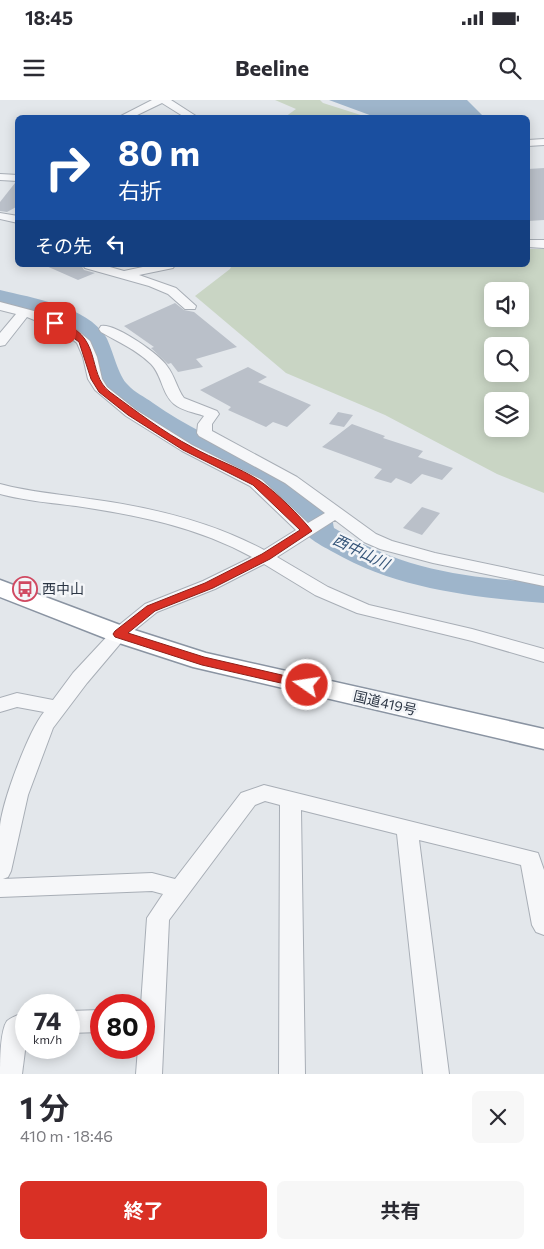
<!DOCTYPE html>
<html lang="ja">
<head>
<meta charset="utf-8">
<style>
  body { margin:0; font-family:Commissioner,"Noto Sans JP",sans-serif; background:#f7f7f7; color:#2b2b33; height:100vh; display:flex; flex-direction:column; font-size:19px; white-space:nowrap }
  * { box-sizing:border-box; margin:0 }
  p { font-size:16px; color:#7c7c81 }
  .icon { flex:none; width:28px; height:28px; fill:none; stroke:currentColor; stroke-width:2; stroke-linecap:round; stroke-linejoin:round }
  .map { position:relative; height:974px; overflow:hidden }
  .details { display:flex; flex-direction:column; background:#fff; flex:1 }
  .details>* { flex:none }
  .top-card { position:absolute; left:15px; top:15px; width:515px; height:152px; border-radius:8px; box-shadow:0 2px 12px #0003; background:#1a4fa0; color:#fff; overflow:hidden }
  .tools { position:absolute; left:484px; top:182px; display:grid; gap:10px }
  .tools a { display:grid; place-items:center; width:45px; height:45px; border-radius:8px; background:#fff; box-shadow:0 2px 12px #0003; font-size:25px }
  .speed { position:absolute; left:15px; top:894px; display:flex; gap:10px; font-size:25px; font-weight:700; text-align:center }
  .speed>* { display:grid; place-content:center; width:65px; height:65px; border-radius:50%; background:#fff; box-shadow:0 2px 12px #0003; line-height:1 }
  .speed small { font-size:12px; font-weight:400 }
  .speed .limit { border:8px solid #d22; background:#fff; color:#111 }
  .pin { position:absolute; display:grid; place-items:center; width:42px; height:42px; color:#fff; margin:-21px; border-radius:10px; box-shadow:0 2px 8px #0006 }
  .me { position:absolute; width:55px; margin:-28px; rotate:283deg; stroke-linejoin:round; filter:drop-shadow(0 0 4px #0008) }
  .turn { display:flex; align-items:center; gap:18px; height:105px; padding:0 20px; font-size:22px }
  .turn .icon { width:65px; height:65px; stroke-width:2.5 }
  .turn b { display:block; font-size:35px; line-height:42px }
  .then { display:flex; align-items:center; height:48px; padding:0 20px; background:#0003; gap:10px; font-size:19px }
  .round { display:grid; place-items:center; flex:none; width:52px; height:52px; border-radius:8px; background:#f7f7f7 }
  .head { display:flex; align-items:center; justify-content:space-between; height:85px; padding:0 20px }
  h1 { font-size:30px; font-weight:700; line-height:38px }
  .action { display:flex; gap:10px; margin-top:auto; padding:10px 20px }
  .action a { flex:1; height:58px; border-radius:8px; background:#d93025; color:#fff; font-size:20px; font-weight:700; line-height:58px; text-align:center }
  .action a+a { background:#f7f7f7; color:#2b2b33 }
  .status { display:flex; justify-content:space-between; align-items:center; height:35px; padding:0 25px; background:#fff; direction:ltr }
  .status svg { height:14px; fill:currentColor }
  header { display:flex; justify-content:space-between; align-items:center; height:65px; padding:0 20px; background:#fff; font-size:22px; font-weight:700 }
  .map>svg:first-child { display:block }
  .green { fill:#c9d5c4; fill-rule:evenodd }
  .water { fill:#9eb5cb }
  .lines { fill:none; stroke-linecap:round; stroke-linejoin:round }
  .river { fill:#9eb5cb; fill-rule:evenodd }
  .building { fill:#bac0c9 }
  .minor-casing { stroke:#a8aeb6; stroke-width:2 }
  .highway-casing { stroke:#8a94a2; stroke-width:3 }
  .minor { fill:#f6f7f9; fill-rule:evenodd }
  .highway { fill:#fff; fill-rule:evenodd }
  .route { fill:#d93025; stroke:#8d1f18 }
  .labels { text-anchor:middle; stroke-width:5; stroke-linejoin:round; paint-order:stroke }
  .poi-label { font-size:14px; fill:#2b3544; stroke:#f3f5f8; text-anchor:start }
  .street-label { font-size:14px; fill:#2b3544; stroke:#f3f5f8 }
  .water-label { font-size:15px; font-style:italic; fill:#345478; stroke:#f3f5f8 }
</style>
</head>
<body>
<div class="status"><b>18:45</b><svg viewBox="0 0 49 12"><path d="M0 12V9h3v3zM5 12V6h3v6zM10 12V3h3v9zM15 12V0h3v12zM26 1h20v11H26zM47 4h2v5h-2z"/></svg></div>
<header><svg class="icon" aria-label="menu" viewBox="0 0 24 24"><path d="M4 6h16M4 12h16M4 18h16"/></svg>Beeline<svg class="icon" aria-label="search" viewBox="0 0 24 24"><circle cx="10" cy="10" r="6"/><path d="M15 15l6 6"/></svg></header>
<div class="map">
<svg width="544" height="974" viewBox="0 0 544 974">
  <rect width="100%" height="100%" fill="#e3e7eb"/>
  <!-- green -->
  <g class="green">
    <polygon points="275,0 320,0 323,3 367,17 285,17 296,9"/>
    <path d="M528 149H544V393L497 374 385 315 286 273 195 196 230 169 232 165H528ZM492 191H520V219H492ZM492 246H520V274H492ZM492 301H520V329H492Z"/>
  </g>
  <!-- water -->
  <polygon class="water" points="329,0 467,0 484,17 375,17"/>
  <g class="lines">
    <!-- river -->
    <path class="river" d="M0 190C32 198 87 206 106 237 113 250 118 276 128 285 134 292 145 297 153 303 190 329 233 347 272 371 285 380 326 403 332 417 333 420 333 425 334 428 405 471 463 477 544 483V503C472 497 397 489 333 452 326 448 316 443 310 438 305 433 305 426 304 420 281 400 255 383 229 367 190 344 148 326 111 297 99 287 97 270 91 256 76 218 36 212 0 204Z"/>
  </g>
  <!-- building -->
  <g class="building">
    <polygon points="544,68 544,120 528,121 528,69"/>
    <polygon points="15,83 18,83 18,106 7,112 0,111 0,102"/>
    <polygon points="44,165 81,165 84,170 95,173 78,180"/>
    <polygon points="175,203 184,210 194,212 237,247 196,259 203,267 178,272 171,263 168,264 151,248 154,247 124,226"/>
    <polygon points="248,267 267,277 258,282 311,305 287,327 273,322 266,327 228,310 231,307 200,290"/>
    <polygon points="338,312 353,315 344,327 329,324"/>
    <polygon points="352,324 385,336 383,338 423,351 418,357 453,368 442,380 422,374 411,384 396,378 391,383 374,378 382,369 322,347"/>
    <polygon points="422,407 440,413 422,435 403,428"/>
  </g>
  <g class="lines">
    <defs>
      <g id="minor">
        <polygon points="152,0 171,0 199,18 186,18 162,3 131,18 117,18"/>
        <polygon points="544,39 544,45 528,46 528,40"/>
        <polygon points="0,74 18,75 18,81 0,80"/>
        <polygon points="0,113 18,116 18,123 0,119"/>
        <polygon points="528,140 544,140 544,148 528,147"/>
        <polygon points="83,165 103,165 124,171 152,165 175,165 173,168 139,175 176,188 196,206 195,209 185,209 168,194 149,186 85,168"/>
        <path d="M0 202 49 215 71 225 90 241 97 257 102 279 107 287 136 310 192 345 262 380 308 423 325 413 285 383 199 336 197 333 198 324 204 316C194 312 182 311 174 304 162 294 162 275 151 264 137 250 118 242 101 232L99 229 101 226C115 223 159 254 167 266 175 276 177 289 184 298L217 311 219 314 212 324V331L297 377 376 434 392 441 435 453 544 476V486L433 463 380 449 364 442 335 420 277 457 328 487 369 505 472 529 544 549V562L472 541 357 513 315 495 264 464 215 489 157 512 125 538 87 583 53 628 28 695 11 771 8 777 3 779 152 773 175 779 241 693 264 685 538 753 544 770V835L536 832 532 825 521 765 419 740 449 974H423L397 734 301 710 305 974H279L280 705 265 701 255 705 169 820 162 974H136L138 948H144V905H141L147 818 163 794 152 791 0 797C0 774 0 750 0 727 2 702 28 632 44 612L17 607 0 612V598L17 593 53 600 73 573 113 530 145 504 203 481 252 457C197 427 137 415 76 406 52 403 28 401 4 395L0 394V384C29 392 60 394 90 399 150 407 210 421 264 450L296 430 250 386 182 351 126 316 95 290 88 279 83 257 77 243 61 231 27 217 5 245 0 246V233L16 214 0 210Z"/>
        <polygon points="101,910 101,932 69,933 69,911"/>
        <path d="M26 912V943L22 974H0C0 961 0 931 7 921 12 917 20 914 26 912Z"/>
      </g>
      <polygon id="highway" points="0,480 128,528 206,553 544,629 544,649 193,567 110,540 0,497"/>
    </defs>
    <!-- minor casing -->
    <use href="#minor" class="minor-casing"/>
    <!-- highway casing -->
    <use href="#highway" class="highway-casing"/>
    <!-- minor -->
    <use href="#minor" class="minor"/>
    <!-- highway -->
    <use href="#highway" class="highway"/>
  </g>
  <!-- route -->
  <path class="route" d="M55 220C105 234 85 273 110 292 136 311 163 332 192 347 213 359 239 367 260 381 275 391 300 416 312 431L270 459 213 488 155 511 128 533 204 557 312 582 313 585 312 588 307 589 202 565 115 537 113 534 115 531 147 506 205 483 262 454 300 430 253 385 183 350 128 315 99 292 91 279 79 242 63 230 51 223Z"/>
  <!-- icons -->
  <defs>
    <symbol id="bus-ring" viewBox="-11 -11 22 22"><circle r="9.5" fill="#f3f5f8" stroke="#d04961" stroke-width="1.5"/><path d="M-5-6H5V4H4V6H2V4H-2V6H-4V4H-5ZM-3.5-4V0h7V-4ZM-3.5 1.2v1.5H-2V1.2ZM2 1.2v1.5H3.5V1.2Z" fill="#d04961"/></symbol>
  </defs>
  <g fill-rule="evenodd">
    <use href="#bus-ring" x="11" y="475" width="28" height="28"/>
  </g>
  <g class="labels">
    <!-- poi labels -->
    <g class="poi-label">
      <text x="42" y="494">西中山</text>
    </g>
    <!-- street labels -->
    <g class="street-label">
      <text transform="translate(385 603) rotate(13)" y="5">国道419号</text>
    </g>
    <!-- water labels -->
    <g class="water-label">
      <text transform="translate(361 452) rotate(26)" y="5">西中山川</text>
    </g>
  </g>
</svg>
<div class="tools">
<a><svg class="icon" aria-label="sound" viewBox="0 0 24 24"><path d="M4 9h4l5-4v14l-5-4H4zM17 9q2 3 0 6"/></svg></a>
<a><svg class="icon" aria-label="search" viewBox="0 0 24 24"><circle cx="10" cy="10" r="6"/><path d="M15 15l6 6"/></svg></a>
<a><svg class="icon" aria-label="layers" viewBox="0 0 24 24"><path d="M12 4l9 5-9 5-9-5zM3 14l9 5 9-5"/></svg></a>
</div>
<div class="speed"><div>74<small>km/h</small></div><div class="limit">80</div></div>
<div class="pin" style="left:55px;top:223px;background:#d93025"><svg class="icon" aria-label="arrive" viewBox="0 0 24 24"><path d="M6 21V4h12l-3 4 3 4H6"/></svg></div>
<svg class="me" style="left:307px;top:585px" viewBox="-20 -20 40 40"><circle r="17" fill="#d93025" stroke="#fff" stroke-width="3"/><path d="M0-11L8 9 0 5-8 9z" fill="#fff"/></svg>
<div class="top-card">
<div class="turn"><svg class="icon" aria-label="right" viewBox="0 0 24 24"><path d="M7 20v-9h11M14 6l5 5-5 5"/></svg><div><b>80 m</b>右折</div></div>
<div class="then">その先<svg class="icon" aria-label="left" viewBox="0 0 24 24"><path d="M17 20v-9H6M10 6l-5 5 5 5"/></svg></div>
</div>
</div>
<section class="details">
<div class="head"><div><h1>1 分</h1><p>410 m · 18:46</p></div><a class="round"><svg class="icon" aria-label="close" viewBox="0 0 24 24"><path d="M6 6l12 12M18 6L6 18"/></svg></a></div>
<div class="action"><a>終了</a><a>共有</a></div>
</section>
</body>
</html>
